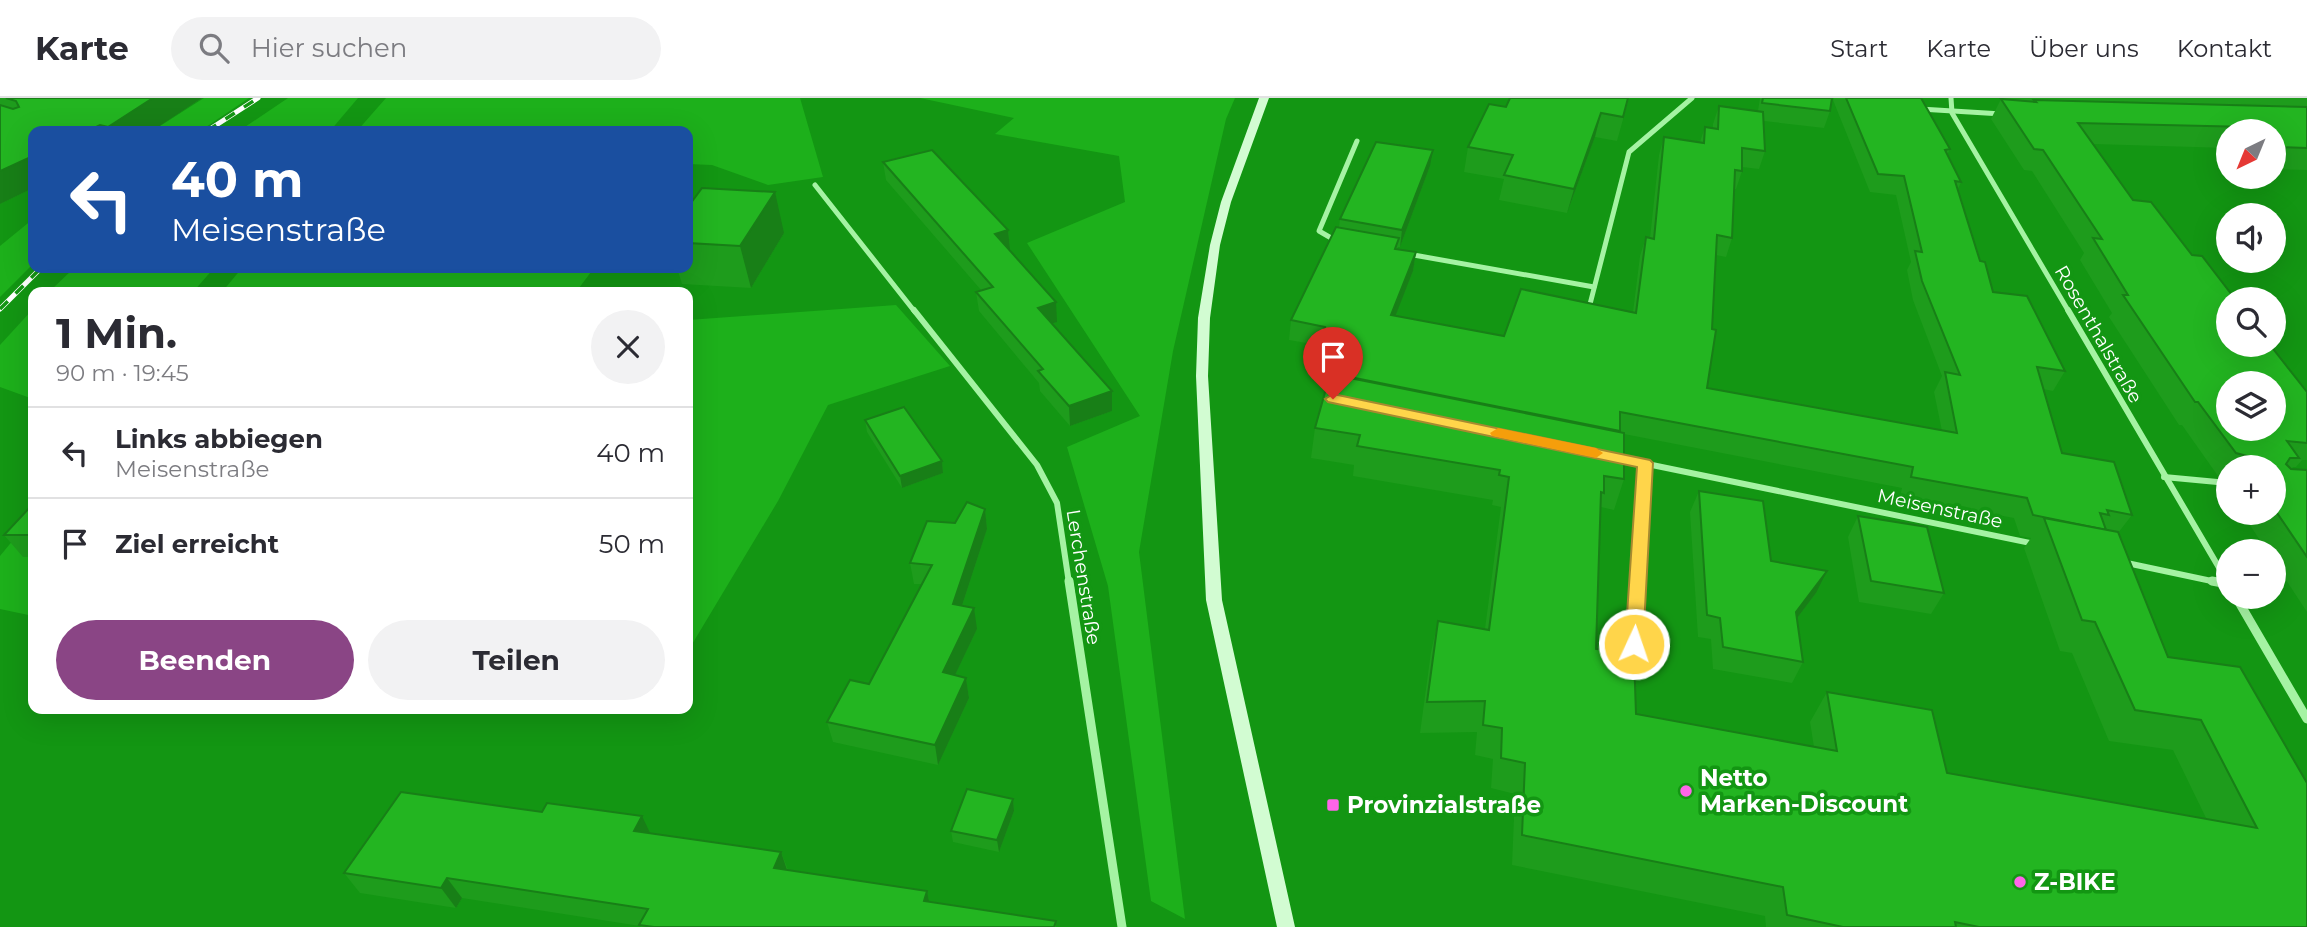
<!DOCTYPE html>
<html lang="de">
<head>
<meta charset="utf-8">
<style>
  body { margin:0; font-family:Montserrat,sans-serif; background:#f2f2f3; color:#2b2b33; height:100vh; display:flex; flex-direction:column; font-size:26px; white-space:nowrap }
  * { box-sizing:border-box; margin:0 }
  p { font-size:23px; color:#7c7c81 }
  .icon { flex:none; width:38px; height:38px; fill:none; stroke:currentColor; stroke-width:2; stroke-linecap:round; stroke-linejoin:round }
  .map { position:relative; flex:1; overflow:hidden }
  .side { position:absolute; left:28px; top:189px; width:665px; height:427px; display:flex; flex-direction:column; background:#fff; border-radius:14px; box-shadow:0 7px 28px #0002 }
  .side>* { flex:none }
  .hud { position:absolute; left:28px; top:28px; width:665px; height:147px; border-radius:14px; box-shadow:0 7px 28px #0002; background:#1a4fa0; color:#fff; overflow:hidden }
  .needle { width:46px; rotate:223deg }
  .fabs { position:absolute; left:2216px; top:21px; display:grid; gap:14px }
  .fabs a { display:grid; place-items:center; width:70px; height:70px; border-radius:50%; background:#fff; box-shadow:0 7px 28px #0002; font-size:35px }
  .pin { position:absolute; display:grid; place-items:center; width:60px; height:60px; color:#fff; margin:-72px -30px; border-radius:50% 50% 50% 0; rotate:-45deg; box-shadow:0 0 7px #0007 }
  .pin .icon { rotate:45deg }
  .me { position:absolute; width:77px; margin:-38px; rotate:3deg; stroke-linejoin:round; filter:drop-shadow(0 0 5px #0008) }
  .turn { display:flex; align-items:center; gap:24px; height:147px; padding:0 28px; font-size:32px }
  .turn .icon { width:91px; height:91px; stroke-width:2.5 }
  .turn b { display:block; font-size:49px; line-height:60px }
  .round { display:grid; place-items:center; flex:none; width:74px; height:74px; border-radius:37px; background:#f2f2f3 }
  .summary { display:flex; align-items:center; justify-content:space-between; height:119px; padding:0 28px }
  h1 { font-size:42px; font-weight:700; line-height:52px }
  .primary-button { display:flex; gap:14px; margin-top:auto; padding:14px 28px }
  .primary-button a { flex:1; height:80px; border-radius:42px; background:#8a4585; color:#fff; font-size:28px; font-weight:700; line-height:80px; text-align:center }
  .primary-button a+a { background:#f2f2f3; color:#2b2b33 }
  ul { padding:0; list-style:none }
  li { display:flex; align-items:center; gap:21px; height:91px; padding:0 28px; border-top:2px solid #e1e1e2 }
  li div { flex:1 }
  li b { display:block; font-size:26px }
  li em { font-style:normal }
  header { display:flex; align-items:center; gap:42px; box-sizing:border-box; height:98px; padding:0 35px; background:#fff; border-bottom:2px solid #e1e1e2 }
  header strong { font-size:33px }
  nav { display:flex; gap:38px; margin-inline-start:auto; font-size:24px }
  .search { width:490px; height:63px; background:#f2f2f3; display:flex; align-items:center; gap:18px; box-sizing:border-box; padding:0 24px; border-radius:38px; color:#7c7c81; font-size:26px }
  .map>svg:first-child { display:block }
  .green { fill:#1db01b }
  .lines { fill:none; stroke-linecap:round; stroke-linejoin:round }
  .street-far2 { stroke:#a5f3a3; stroke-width:5 }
  .street-far1 { stroke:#a5f3a3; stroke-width:6 }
  .street { stroke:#a5f3a3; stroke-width:9 }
  .secondary { fill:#d2fcd2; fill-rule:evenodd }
  .rail-casing { stroke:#fff; stroke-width:5 }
  .rail { stroke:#139613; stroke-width:3.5; stroke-dasharray:11; stroke-linecap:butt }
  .wall { fill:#1e9c1c; fill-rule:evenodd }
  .shaded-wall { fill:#187f17 }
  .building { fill:#23b521; stroke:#187f17; stroke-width:2; fill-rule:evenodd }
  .route { fill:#ffd54a; stroke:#a68a30; stroke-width:2 }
  .slow { fill:#f59e0b }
  .poi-dot { fill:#ff65e9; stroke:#139613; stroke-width:2.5 }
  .labels { text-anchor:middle; stroke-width:7; stroke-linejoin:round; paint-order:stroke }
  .street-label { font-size:19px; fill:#fff; stroke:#139613 }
  .near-poi-label { font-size:23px; font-weight:bold; fill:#fff; stroke:#139613; text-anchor:start }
</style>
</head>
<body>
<header>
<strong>Karte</strong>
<div class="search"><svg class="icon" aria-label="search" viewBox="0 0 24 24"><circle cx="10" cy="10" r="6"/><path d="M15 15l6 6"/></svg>Hier suchen</div>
<nav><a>Start</a><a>Karte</a><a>Über uns</a><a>Kontakt</a></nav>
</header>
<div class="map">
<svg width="2307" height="829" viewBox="0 0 2307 829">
  <rect width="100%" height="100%" fill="#139613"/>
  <!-- green -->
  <g class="green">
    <polygon points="204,0 249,0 200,33 152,33"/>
    <polygon points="288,0 358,0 330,33 239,33"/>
    <polygon points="386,0 800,0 823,79 768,87 712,67 688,66 688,33 357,33"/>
    <polygon points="920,0 1235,0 1226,21 1173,253 1139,454 1185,821 1151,803 1108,488 1067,349 1140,318 1027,145 1125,104 1119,58 995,36 1014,20"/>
    <polygon points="33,121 33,166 0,199 0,148"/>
    <polygon points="74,170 214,170 193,194 49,194"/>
    <polygon points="242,170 594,170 576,194 222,194"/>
    <polygon points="896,207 950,268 828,307 778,403 688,553 688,222"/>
    <polygon points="33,211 33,301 0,289 0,247"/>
    <polygon points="33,418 33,518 0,511 0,458"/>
  </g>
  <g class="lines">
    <!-- street-far2 -->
    <g class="street-far2">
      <polyline points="1951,0 1952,15 2069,214"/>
      <polyline points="1920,11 2002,16"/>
      <polyline points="815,87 915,214"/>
      <polyline points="1338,144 1319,133 1357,43"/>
      <polyline points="1408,156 1594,189"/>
      <polyline points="1588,214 1629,54 1692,0"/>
    </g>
    <!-- street-far1 -->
    <g class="street-far1">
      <polyline points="914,212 1037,367 1057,405 1069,485"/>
      <polyline points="2068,212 2228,485"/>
      <polyline points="1618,360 2035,446"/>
      <polyline points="2164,379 2228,385"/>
      <polyline points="2122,464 2221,485"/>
      <polyline points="1638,485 1645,365"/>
    </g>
    <!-- street -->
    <g class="street">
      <polyline points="1069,483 1122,829"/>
      <polyline points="2212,483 2228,486"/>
      <polyline points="2236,499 2307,621"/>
      <polyline points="1634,546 1638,483"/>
    </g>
    <!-- secondary -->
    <polygon class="secondary" points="1259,0 1269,0 1231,104 1220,147 1210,220 1208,278 1222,502 1295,829 1277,829 1206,502 1196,278 1198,220 1210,147 1221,104"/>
    <defs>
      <g id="rail">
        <polyline points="207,33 258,0"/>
        <polyline points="0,211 41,170"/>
      </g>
    </defs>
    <!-- rail casing -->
    <use href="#rail" class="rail-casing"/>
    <!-- rail -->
    <use href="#rail" class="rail"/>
  </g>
  <!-- wall -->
  <g class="wall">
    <polygon points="0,0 202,0 152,33 33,33 33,90 0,106"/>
    <polygon points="1629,0 1617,43 1595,39 1567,115 1499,102 1504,81 1464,74 1468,49 1506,9"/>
    <path d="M1760 0H1832L1830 13 1824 30 1764 23 1765 53 1759 71 1742 69V73L1736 91H1734L1732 140 1726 159 1716 157 1707 290 1942 333 1934 294 1942 278 1913 202 1907 172 1911 164 1896 97 1870 94 1833 2 1834 0H1921L1950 51 1947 57 1961 84 1958 91 1980 163 1993 194 2065 273 2053 293 2043 291 2062 355 2132 417 2118 435 2168 559 2307 829H1766L1765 818 1512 767 1515 696 1491 690 1493 661 1475 657 1477 634 1420 635 1431 554 1438 523 1485 531 1501 409 1492 407 1493 402 1353 378 1354 367 1311 360 1315 330 1329 279 1312 275 1314 256 1318 247 1289 242 1291 222 1339 129 1340 121 1430 68 1400 149H1398L1397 151 1416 154 1413 173 1395 218 1504 238 1633 214 1640 158 1646 139 1650 140 1659 57 1664 39 1700 44 1705 29 1713 30V26L1719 8 1758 13ZM1624 336 1902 390 1900 399 2014 420 2020 438 2031 440 2024 450 2060 553 2072 555 2109 643 2173 652 2207 722 1947 675 1827 594 1810 624 1814 649 1636 616 1596 551 1601 409 1614 412 1624 381Z"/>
    <polygon points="2003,0 2307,0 2307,72 2273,71 2273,33 2228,33 2228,50 2093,46 2133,102 2192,157 2307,294 2307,362 2302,362 2296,369 2293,369 2291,371 2307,372 2307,514 2273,462 2273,453 2267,453 2242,415 2273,415 2273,369 2228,369 2228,381 2218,378 2182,327 2179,327 2109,219 2112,215 2080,162 2084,155 2032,73 2024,72 1991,21 2001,1 2004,1"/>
    <polygon points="883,64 1008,132 1010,151 1009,152 1057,224 1052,225 1112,293 1112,313 1070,328 1040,293 1039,285 979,213 976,194 981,192 886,82"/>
    <polygon points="688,109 784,135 751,190 682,186 677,170 688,170"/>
    <polygon points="865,322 942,363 943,375 902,390 867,334"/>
    <polygon points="1699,393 1771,463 1816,495 1797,520 1803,564 1792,585 1713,571 1711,541 1698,539 1690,414"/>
    <polygon points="33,406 33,459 23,459 4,437"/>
    <polygon points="985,411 987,431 962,508 977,531 955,577 966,580 969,600 938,667 833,644 827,624 869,586 922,486 914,486 910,465"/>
    <polygon points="1858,418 1944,495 1931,516 1859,504 1848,439"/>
    <polygon points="1013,701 1014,713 999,754 953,744 951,733"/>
    <polygon points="650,735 781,754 788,772 927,793 929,803 1056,823 1056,829 641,829 640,828 462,800 456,810 360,795 344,775"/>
  </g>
  <!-- shaded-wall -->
  <g class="shaded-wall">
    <polygon points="153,0 202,0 152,33 110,33 108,29"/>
    <polygon points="1601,15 1595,39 1567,115 1574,91"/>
    <polygon points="100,27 104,33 88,33"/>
    <polygon points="1433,52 1430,68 1400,149 1402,132"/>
    <polygon points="33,58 33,90 0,106 0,73"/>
    <polygon points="775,94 784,135 751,190 740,148"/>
    <polygon points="1008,132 1010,151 997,155 995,136"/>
    <polygon points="1416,154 1413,173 1388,237 1391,217"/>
    <polygon points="1056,204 1057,224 1040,229 1038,210"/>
    <polygon points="1112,293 1112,313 1070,328 1069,308"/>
    <polygon points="942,363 943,375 902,390 900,378"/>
    <polygon points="985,411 987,431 956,526 953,506"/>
    <polygon points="1827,473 1816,495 1785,536 1796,514"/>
    <polygon points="974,510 977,531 947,594 943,574"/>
    <polygon points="966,580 969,600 938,667 935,647"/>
    <polygon points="1013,701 1014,713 999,754 997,742"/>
    <polygon points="642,718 652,739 634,733"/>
    <polygon points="781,754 788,775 774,770"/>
    <polygon points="447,780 462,800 456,810 441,790"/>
    <polygon points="927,793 931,813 924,803"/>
  </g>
  <!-- building -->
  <g class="building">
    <polygon points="6,0 153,0 108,29 100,27 88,33 33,33 33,58 0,73 0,7 13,11 19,9 16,3"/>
    <polygon points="1510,0 1628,0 1623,19 1601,15 1574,91 1504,77 1513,57 1468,49 1489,6 1506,9"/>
    <polygon points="1763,0 1832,0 1830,13 1762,5"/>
    <polygon points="1846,0 1921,0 1950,51 1945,52 1961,84 1955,83 1980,163 1985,164 1993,194 2027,198 2065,273 2037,269 2062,355 2114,364 2132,417 2107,412 2109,417 2100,415 2106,432 2033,417 2027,400 1911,379 1913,369 1620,314 1620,333 1335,276 1332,274 1335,265 1331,264 1333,259 1314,256 1325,229 1291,222 1336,129 1399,140 1395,151 1416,154 1391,217 1504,238 1521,191 1636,215 1646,139 1654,141 1664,39 1704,45 1705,29 1718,31 1719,8 1763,14 1765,53 1742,50 1742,73 1735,72 1732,140 1717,137 1712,231 1716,232 1707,290 1957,335 1945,274 1960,277 1922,183 1915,153 1922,154 1904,78 1878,76"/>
    <path d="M2001 1 2036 4 2034 2 2307 9V50L2274 49H2273V33H2255L2250 29 2078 25 2133 102 2151 104 2192 157 2202 158 2235 201H2228V247H2270L2307 294V345L2287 343 2299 360H2290L2286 366 2291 371 2307 372V459L2273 409V369H2246L2244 367 2250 365 2251 359 2236 355 2198 304H2195L2123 197H2128L2093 140 2102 141 2043 52 2034 51ZM2228 285H2273V331H2228Z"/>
    <polygon points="1376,44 1433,52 1402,132 1340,121"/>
    <polygon points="932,52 1008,132 995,136 1056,204 1038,210 1112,293 1069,308 1038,273 1043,271 976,194 993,189 883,64"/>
    <polygon points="702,90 775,94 740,148 688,145 688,109"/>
    <polygon points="1331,273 1335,277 1624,335 1624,381 1604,378 1604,395 1601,394 1596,551 1634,557 1636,616 1837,653 1827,594 1932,612 1947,675 2257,730 2201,622 2135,612 2095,524 2082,522 2044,420 2118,434 2168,559 2240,569 2307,685 2307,829 1979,829 1955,824 1956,829 1843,829 1787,817 1783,789 1522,737 1525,665 1501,660 1502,630 1483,627 1485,603 1427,604 1438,523 1489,532 1509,379 1499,377 1500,372 1357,348 1360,337 1315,330"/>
    <polygon points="904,309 942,363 900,378 865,322"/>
    <polygon points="1699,393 1763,403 1771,463 1827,473 1796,514 1803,564 1723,549 1720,520 1707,517"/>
    <polygon points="967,404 985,411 953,506 974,510 943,574 966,580 935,647 827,624 850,582 869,586 932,467 910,465 927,423 955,425"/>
    <polygon points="33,406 33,437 4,437"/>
    <polygon points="1858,418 1927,429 1944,495 1871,483"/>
    <polygon points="967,691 1013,701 997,742 951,733"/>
    <polygon points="401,694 542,714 547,705 642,718 634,733 781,754 774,770 927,793 924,803 1056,823 1054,829 654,829 639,827 648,811 447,780 441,790 344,775"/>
  </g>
  <!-- route -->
  <polygon class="route" points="1333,296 1650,362 1653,365 1643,546 1640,551 1628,551 1625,546 1637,369 1328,304 1325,301"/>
  <!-- slow -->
  <polygon class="slow" points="1498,330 1596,350 1603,355 1596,360 1492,338 1490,335"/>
  <!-- markers -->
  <g class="poi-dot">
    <circle cx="1686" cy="693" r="7"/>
    <rect x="1326" y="700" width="14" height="14" rx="3.5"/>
    <circle cx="2020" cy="784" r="7"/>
  </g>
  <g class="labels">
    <!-- street labels -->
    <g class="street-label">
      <text transform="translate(2099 236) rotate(60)" y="7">Rosenthalstraße</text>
      <text transform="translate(1940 410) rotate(12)" y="7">Meisenstraße</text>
      <text transform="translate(1084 479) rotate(81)" y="7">Lerchenstraße</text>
    </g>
    <!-- near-poi labels -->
    <g class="near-poi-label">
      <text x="1700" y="688">Netto<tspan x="1700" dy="26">Marken-Discount</tspan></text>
      <text x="1347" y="715">Provinzialstraße</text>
      <text x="2034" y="792">Z-BIKE</text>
    </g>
  </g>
</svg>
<div class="fabs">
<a><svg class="needle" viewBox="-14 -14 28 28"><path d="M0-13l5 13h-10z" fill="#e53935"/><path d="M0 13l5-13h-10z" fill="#7c7c81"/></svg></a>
<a><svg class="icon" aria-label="sound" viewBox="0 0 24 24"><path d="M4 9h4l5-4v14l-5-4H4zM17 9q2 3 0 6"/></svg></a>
<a><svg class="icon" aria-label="search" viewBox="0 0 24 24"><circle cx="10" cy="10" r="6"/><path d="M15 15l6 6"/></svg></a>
<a><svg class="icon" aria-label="layers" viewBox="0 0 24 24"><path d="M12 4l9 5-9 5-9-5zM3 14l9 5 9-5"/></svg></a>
<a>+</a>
<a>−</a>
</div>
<div class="pin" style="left:1333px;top:301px;background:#d93025"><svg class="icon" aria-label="arrive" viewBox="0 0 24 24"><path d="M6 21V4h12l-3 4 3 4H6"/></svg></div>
<svg class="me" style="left:1634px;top:546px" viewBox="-20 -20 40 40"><circle r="17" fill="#ffd54a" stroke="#fff" stroke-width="3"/><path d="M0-11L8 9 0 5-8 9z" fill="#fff"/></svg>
<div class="hud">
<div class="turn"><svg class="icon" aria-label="left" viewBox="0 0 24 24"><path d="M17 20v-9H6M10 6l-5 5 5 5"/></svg><div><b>40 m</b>Meisenstraße</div></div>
</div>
<section class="side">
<div class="summary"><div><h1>1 Min.</h1><p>90 m · 19:45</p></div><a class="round"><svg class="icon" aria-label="close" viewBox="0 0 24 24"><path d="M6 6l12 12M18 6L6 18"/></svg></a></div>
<ul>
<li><svg class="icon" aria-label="left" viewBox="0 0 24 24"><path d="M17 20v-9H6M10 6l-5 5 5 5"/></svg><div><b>Links abbiegen</b><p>Meisenstraße</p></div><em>40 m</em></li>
<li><svg class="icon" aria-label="arrive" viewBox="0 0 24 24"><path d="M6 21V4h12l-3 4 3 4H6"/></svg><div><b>Ziel erreicht</b></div><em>50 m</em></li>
</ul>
<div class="primary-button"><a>Beenden</a><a>Teilen</a></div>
</section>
</div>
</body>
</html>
